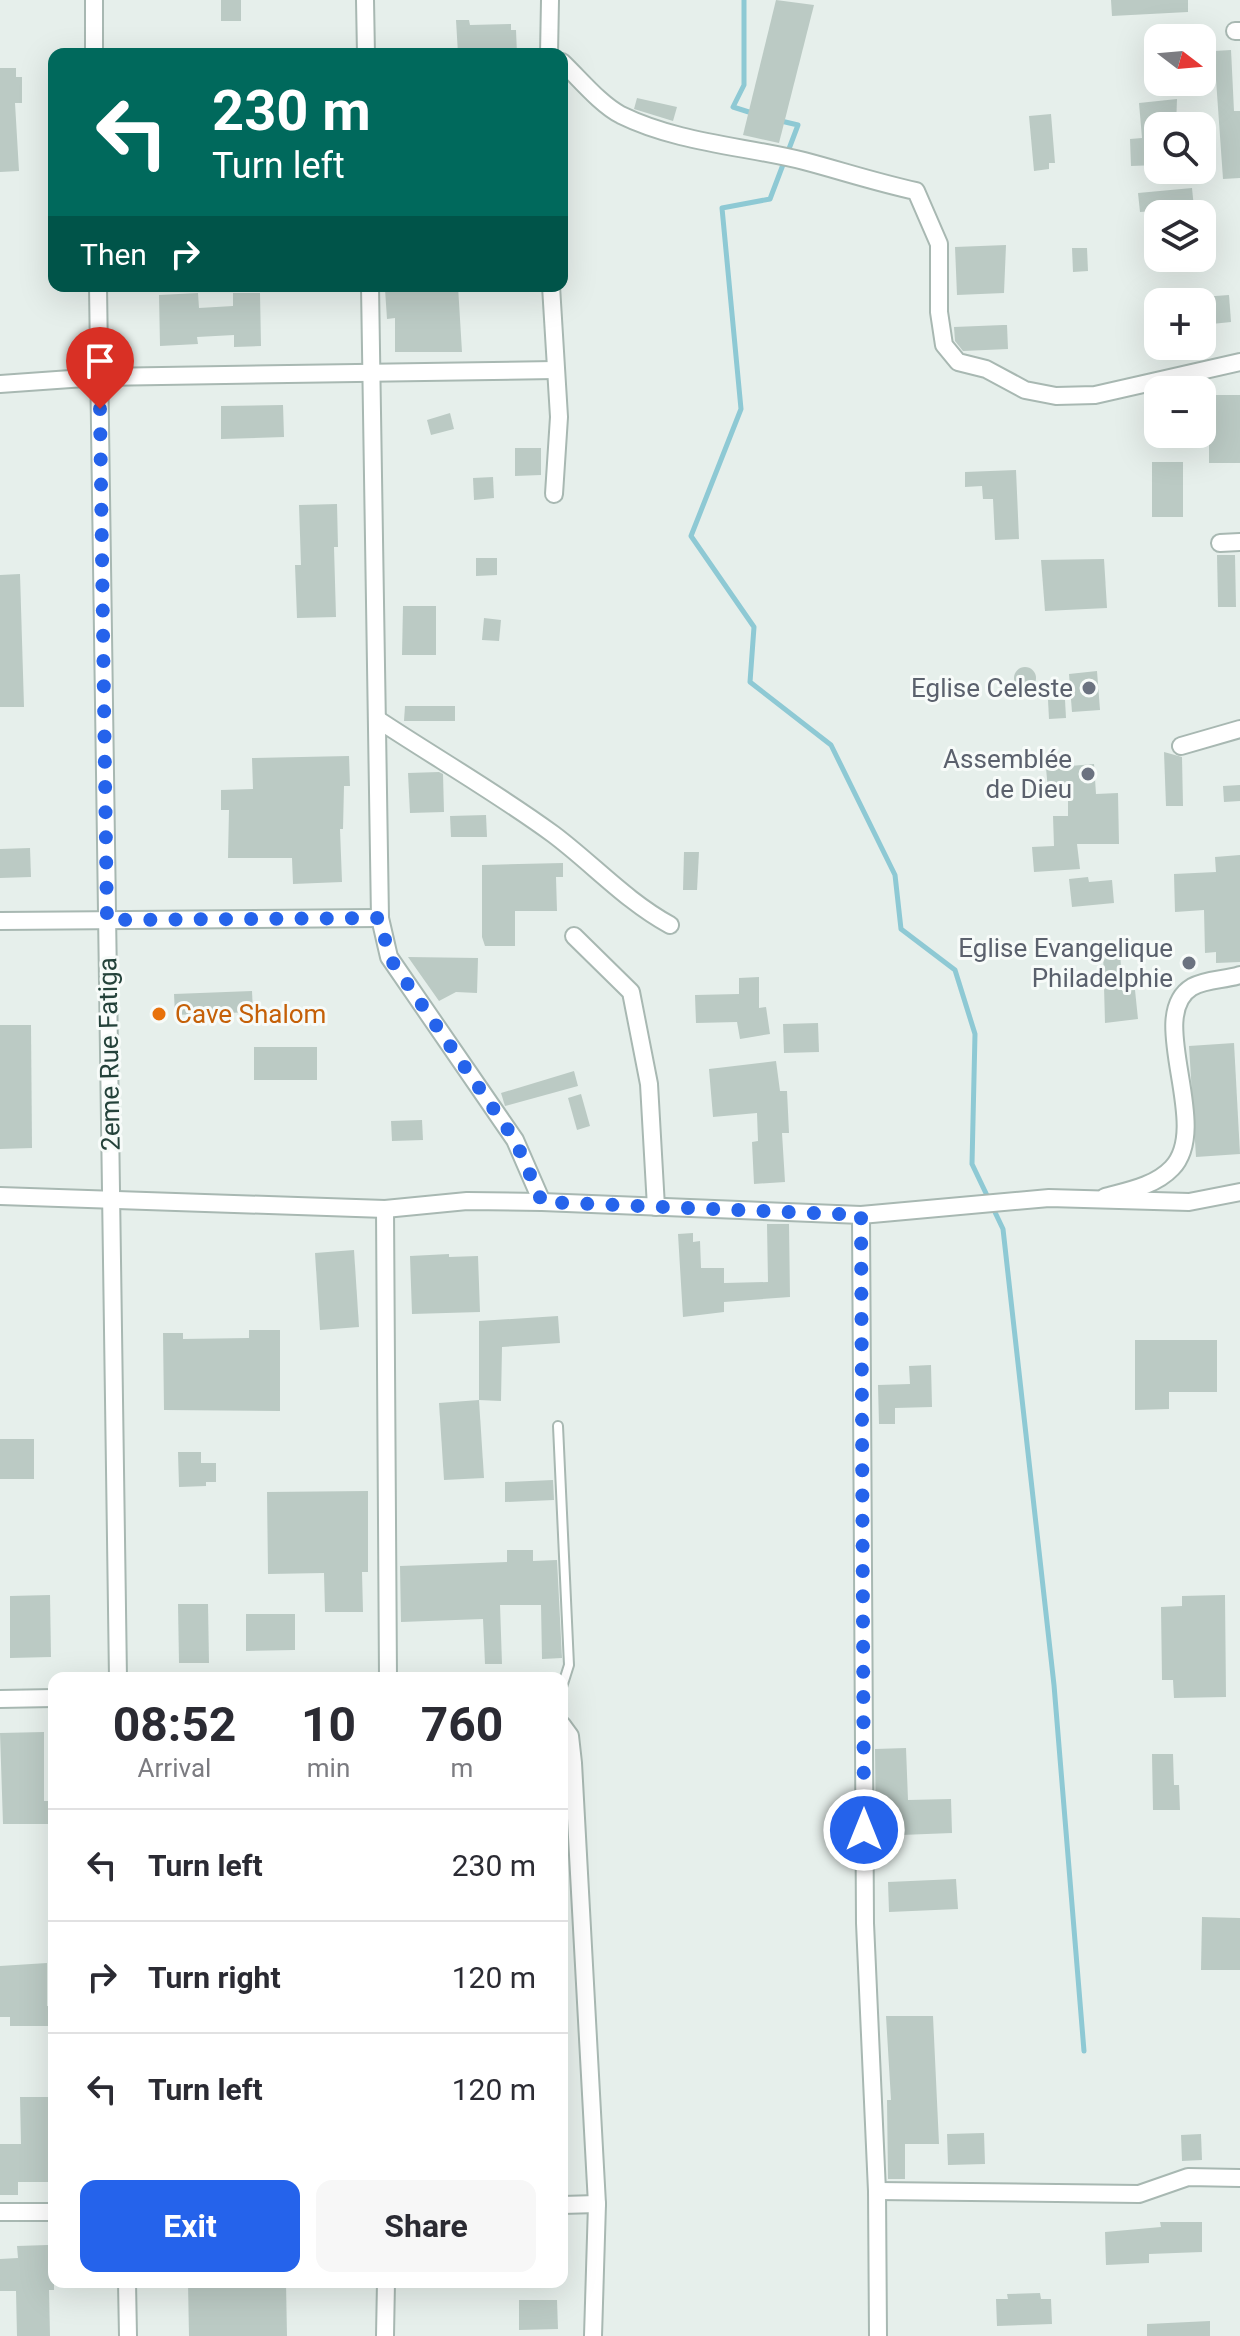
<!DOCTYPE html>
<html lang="en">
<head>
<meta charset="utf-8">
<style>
  body { margin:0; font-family:Roboto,sans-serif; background:#f7f7f7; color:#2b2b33; height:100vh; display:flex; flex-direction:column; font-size:30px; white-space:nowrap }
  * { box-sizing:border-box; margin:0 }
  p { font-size:26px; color:#7c7c81 }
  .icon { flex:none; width:44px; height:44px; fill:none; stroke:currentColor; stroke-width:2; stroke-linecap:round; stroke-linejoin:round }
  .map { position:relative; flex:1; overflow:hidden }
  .panel { position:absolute; left:48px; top:1672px; width:520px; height:616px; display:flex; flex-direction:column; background:#fff; border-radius:16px; box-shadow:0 8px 32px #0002 }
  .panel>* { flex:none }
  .hud { position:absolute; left:48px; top:48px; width:520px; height:244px; border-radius:16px; box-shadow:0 8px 32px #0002; background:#00695c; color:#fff; overflow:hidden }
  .needle { width:52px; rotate:106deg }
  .controls { position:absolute; left:1144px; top:24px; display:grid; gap:16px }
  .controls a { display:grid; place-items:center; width:72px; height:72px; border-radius:16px; background:#fff; box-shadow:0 8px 32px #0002; font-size:40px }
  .pin { position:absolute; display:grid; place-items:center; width:68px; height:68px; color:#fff; margin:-82px -34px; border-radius:50% 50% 50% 0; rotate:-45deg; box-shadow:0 0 8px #0007 }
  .pin .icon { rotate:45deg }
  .me { position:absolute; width:88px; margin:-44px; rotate:0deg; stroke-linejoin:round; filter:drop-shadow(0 0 6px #0008) }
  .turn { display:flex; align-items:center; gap:28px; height:168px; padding:0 32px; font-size:36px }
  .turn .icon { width:104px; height:104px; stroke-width:2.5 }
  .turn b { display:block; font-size:56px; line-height:68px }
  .then { display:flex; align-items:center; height:76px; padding:0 32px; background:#0003; gap:16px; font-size:30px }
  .eta { display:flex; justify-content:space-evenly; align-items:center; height:136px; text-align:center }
  .eta b { font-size:48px; font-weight:700; line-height:56px }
  .primary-button { display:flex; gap:16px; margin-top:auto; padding:16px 32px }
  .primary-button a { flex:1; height:92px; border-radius:16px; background:#2563eb; color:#fff; font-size:32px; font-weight:700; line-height:92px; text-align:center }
  .primary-button a+a { background:#f7f7f7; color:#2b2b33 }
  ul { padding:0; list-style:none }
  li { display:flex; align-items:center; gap:24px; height:112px; padding:0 32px; border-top:2px solid #e1e1e2 }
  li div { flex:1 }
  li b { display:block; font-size:30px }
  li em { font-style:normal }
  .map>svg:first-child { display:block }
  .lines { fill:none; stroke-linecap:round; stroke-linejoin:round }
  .stream { stroke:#8ec9d4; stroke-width:5 }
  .building { fill:#bbcac4 }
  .lane-casing { stroke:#a8b8b2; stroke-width:12 }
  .street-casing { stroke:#a8b8b2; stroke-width:20 }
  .lane { stroke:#fff; stroke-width:8 }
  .street { stroke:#fff; stroke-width:16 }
  .route { stroke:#2563eb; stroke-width:14; stroke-dasharray:0 25.2 }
  .worship-dot { fill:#6b7280; stroke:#f7fbf9; stroke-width:3 }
  .food-dot { fill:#e8710a; stroke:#f7fbf9; stroke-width:3 }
  .labels { text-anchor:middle; stroke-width:6; stroke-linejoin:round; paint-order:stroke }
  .worship-label { font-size:26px; fill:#5b616d; stroke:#f7fbf9; text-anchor:end }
  .food-label { font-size:26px; fill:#c56008; stroke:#f7fbf9; text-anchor:start }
  .street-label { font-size:26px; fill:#24423a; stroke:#f7fbf9 }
</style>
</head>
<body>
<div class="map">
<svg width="1240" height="2336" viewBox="0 0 1240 2336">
  <rect width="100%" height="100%" fill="#e6efeb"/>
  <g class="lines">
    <!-- stream -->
    <g class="stream">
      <polyline points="744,0 744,85 733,107 752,113"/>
      <polyline points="781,121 798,125 770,199 722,208 741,409 691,536 754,627 750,682 831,745 895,875 901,929 955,970 975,1034 972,1164 1003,1229 1054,1685 1084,2051"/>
    </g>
  </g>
  <!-- building -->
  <g class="building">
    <rect x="221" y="0" width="20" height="21"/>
    <polygon points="776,0 814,5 779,143 743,135"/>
    <polygon points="1111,0 1188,0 1188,12 1112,16"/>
    <polygon points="456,20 469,20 470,25 511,24 511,30 516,30 517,54 458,54"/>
    <polygon points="1231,50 1234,111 1240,111 1240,178 1223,179 1214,51"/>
    <polygon points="0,68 16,68 16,77 22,77 22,103 15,103 19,171 0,172"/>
    <polygon points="637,98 677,107 673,121 634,109"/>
    <polygon points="1177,99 1176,126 1158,126 1158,165 1131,166 1130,139 1142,138 1139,103"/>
    <polygon points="1051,114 1055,163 1049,163 1049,169 1034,171 1029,116"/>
    <polygon points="1192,188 1194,208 1140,212 1138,193"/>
    <polygon points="1006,245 1004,293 957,295 955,247"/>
    <polygon points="1072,248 1087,248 1088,271 1073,272"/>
    <polygon points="458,286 462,352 395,352 395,318 387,319 385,289"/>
    <polygon points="198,293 199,308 233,306 233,293 260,293 261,346 234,347 234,335 197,337 198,344 160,346 159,295"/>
    <polygon points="1229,295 1231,322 1202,325 1202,297"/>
    <polygon points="1003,325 1007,325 1008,349 963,351 955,341 954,327"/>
    <polygon points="1213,395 1240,395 1240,463 1209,463 1209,406 1213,406"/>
    <polygon points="283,405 284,437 221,439 221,406"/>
    <polygon points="450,413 454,429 431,435 427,420"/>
    <polygon points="515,448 541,448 541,475 515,476"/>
    <rect x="1152" y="462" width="31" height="55"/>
    <polygon points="1016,470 1019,539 995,540 993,499 983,499 982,486 965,487 965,472"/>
    <polygon points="493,477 494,498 474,500 473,478"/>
    <polygon points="337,504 338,547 334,547 336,617 297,618 295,565 301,565 299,505"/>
    <polygon points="1217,555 1235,555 1236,607 1218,607"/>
    <polygon points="476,558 497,558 497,575 476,576"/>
    <polygon points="1104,559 1107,608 1045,611 1041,560"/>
    <polygon points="20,574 24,707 0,707 0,575"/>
    <polygon points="403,606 436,606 436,655 402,655"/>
    <polygon points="484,618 501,620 499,641 482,640"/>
    <circle cx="1025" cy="678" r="11"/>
    <polygon points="1097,671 1100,710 1072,712 1069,674"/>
    <polygon points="1048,700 1065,700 1066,718 1049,719"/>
    <polygon points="405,706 455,706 455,721 404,721"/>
    <polygon points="1164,752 1182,757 1183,806 1166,806"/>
    <polygon points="349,756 350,786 344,786 343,829 340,829 342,882 293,884 292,858 228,858 229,810 221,810 221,790 253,789 252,758"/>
    <polygon points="1094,764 1096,794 1118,793 1119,844 1077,844 1080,869 1034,872 1032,847 1054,846 1053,816 1068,816 1068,788 1048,790 1046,768"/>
    <polygon points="439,772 443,774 444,812 410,813 408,773"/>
    <polygon points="1240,785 1240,801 1224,802 1223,786"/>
    <polygon points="486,815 487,837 451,837 450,816"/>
    <polygon points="30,848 31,877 0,878 0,849"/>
    <polygon points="684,852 699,852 697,890 683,890"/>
    <polygon points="1240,855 1240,962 1216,963 1216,952 1205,953 1204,910 1175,912 1174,874 1216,872 1215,857"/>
    <polygon points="563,863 563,877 556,877 557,911 515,911 515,946 485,946 482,937 482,865"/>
    <polygon points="1088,877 1089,882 1112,880 1114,903 1072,907 1069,879"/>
    <polygon points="1120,948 1122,991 1135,990 1138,1019 1105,1023 1103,949"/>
    <polygon points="408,957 478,958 477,993 456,992 439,1001"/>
    <polygon points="759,977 759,1008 766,1007 770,1034 740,1039 737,1022 696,1023 695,995 739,994 739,978"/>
    <polygon points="252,991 253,1012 175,1015 174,994"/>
    <polygon points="818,1023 819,1052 784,1053 783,1024"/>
    <polygon points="0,1025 31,1025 32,1148 0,1149"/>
    <polygon points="1234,1043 1240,1154 1196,1157 1189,1046"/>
    <rect x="254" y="1047" width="63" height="33"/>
    <polygon points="776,1061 780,1091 787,1091 789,1133 782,1133 785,1182 754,1184 752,1142 758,1141 757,1113 713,1117 709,1069"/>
    <polygon points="574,1071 578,1086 505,1106 501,1093"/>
    <polygon points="581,1094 590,1126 577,1130 568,1098"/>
    <polygon points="422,1120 423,1140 392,1141 391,1121"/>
    <polygon points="767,1224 789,1224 790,1297 724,1302 724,1312 683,1317 678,1234 693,1233 693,1242 700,1241 701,1268 724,1268 724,1283 768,1282"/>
    <polygon points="354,1250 359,1327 320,1330 315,1253"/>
    <polygon points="449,1254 449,1257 478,1256 480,1312 412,1314 410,1256"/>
    <polygon points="558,1316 560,1343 502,1347 501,1401 479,1400 479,1321"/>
    <polygon points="249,1330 280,1330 280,1411 164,1410 163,1333 183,1333 183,1339 249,1338"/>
    <polygon points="1135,1340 1217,1340 1217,1392 1169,1392 1169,1409 1135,1410"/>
    <polygon points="931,1365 932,1407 895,1408 895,1424 879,1424 878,1385 910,1384 909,1366"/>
    <polygon points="479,1400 484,1478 444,1480 439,1403"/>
    <rect x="0" y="1439" width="34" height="40"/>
    <polygon points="178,1452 201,1452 201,1463 216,1463 216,1482 206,1482 206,1486 179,1487"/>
    <polygon points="553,1480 554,1500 505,1502 505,1482"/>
    <polygon points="368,1491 368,1572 362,1572 363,1612 325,1612 324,1573 268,1574 267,1492"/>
    <polygon points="507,1550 533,1550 533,1561 557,1560 562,1658 542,1659 541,1605 500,1605 502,1664 485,1664 483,1619 401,1622 400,1566 507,1562"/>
    <polygon points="50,1595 51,1657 10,1658 10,1596"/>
    <polygon points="1225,1595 1226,1697 1174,1698 1173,1680 1162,1680 1161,1607 1182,1606 1182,1596"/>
    <polygon points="178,1604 208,1604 209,1663 179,1663"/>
    <polygon points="246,1614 295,1614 295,1650 246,1651"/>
    <polygon points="44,1732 44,1801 54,1801 54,1824 3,1824 0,1733"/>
    <polygon points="906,1748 908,1800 951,1799 952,1833 876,1836 875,1749"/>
    <polygon points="1152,1754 1173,1754 1174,1785 1179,1785 1180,1810 1153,1810"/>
    <polygon points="956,1879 958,1909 889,1912 888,1882"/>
    <polygon points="1202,1917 1240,1918 1240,1970 1201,1970"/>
    <polygon points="47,1963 47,2006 53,2006 53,2026 10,2026 10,2017 0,2017 0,1966"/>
    <polygon points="886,2016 933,2016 939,2144 905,2144 905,2179 888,2179 887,2100 891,2100"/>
    <polygon points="20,2097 54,2097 54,2182 18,2182 18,2195 0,2195 0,2144 21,2144"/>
    <polygon points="984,2133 985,2164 948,2165 947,2134"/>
    <polygon points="1201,2134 1202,2160 1182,2161 1181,2135"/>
    <polygon points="1160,2222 1202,2222 1202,2252 1149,2254 1149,2263 1106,2265 1105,2232 1161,2227"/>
    <polygon points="48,2245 48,2257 54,2257 54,2290 49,2290 50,2336 17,2336 16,2291 0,2291 0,2259 18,2258 17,2246"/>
    <polygon points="188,2282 286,2282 287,2336 189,2336"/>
    <polygon points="1040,2293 1041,2299 1051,2299 1052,2324 997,2326 996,2299 1008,2299 1007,2294"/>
    <polygon points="519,2300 557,2300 558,2329 519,2330"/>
    <polygon points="1210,2321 1210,2336 1147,2336 1147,2324"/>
  </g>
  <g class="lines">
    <defs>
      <polyline id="lane" points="558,1426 569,1665 562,1687"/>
      <g id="street">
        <polyline points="94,0 94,54"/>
        <polyline points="365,0 366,54"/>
        <polyline points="1235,31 1240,31"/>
        <polyline points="549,54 550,0"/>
        <path d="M562 62C580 79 600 104 621 115 678 143 744 146 804 161 842 171 878 183 916 191L939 244V312L944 345 958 362 986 369 1025 390 1056 396 1095 395 1240 362"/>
        <polyline points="98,286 118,1678"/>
        <polyline points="370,286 380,918 389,957 515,1140 542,1202"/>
        <polyline points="551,286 559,417 554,494"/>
        <polyline points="0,384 99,377 555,370"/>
        <polyline points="1220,543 1240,542"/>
        <path d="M377 719C436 758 497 793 553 834 593 864 626 901 670 925"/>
        <polyline points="1181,746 1240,729"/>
        <polyline points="0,921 380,918"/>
        <polyline points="574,936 631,992 649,1084 656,1207"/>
        <polyline points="0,1196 385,1209 467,1201 542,1202 861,1215 1049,1198 1189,1202 1240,1192"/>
        <path d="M1105 1197C1127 1191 1155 1186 1172 1168 1213 1125 1144 1016 1192 987 1206 979 1225 980 1240 975"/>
        <polyline points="385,1209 388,1678"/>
        <polyline points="861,1215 865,1923 877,2191 878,2336"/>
        <polyline points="0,1699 54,1698"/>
        <polyline points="562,1725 570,1736 573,1763 597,2204 593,2336"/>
        <polyline points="877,2191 1139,2194 1188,2177 1240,2178"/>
        <polyline points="562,2205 597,2204"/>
        <polyline points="0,2212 54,2212"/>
        <polyline points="127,2282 128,2336"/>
        <polyline points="385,2336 386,2282"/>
      </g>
    </defs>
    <!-- lane casing -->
    <use href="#lane" class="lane-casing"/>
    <!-- street casing -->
    <use href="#street" class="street-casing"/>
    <!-- lane -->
    <use href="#lane" class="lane"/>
    <!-- street -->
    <use href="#street" class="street"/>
  </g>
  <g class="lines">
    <!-- route -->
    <polyline class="route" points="100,409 107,920 380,918 389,957 515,1140 542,1202 861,1215 864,1830"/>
  </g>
  <!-- markers -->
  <g class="worship-dot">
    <circle cx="1089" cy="688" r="8"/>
    <circle cx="1088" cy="774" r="8"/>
    <circle cx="1189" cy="963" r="8"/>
  </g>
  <circle class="food-dot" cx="159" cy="1014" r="8"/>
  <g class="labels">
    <!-- worship labels -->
    <g class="worship-label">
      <text x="1073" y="697">Eglise Celeste</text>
      <text x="1072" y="768">Assemblée<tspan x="1072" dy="30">de Dieu</tspan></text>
      <text x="1173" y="957">Eglise Evangelique<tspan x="1173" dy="30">Philadelphie</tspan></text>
    </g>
    <!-- food labels -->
    <g class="food-label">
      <text x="175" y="1023">Cave Shalom</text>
    </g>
    <!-- street labels -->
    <g class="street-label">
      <text transform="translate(109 1054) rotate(-91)" y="9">2eme Rue Fatiga</text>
    </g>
  </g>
</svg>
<div class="controls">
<a><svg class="needle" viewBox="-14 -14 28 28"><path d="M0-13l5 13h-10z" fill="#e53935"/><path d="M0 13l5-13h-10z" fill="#7c7c81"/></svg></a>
<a><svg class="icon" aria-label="search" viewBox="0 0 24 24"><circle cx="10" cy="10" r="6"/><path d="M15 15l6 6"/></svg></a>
<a><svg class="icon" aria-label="layers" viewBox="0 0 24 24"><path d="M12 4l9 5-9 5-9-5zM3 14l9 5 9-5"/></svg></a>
<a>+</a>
<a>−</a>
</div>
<div class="pin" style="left:100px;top:409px;background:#d93025"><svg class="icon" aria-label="arrive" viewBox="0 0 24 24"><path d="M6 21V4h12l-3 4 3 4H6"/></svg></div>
<svg class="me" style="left:864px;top:1830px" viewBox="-20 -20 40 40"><circle r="17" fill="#2563eb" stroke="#fff" stroke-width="3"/><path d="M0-11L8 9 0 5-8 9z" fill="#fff"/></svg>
<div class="hud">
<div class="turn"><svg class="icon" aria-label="left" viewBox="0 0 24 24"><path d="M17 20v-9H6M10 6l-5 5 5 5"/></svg><div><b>230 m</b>Turn left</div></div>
<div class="then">Then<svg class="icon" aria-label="right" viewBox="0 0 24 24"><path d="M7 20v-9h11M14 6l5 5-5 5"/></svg></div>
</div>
<section class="panel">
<div class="eta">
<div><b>08:52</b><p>Arrival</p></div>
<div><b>10</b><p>min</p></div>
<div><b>760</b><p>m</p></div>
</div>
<ul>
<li><svg class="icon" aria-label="left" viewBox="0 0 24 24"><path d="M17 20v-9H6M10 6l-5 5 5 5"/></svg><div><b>Turn left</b></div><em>230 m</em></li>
<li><svg class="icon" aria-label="right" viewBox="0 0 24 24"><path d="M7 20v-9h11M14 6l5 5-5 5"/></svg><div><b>Turn right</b></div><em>120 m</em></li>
<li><svg class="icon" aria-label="left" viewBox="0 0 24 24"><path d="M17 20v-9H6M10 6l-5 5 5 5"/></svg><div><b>Turn left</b></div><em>120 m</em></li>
</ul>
<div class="primary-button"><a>Exit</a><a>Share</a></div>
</section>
</div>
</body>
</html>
